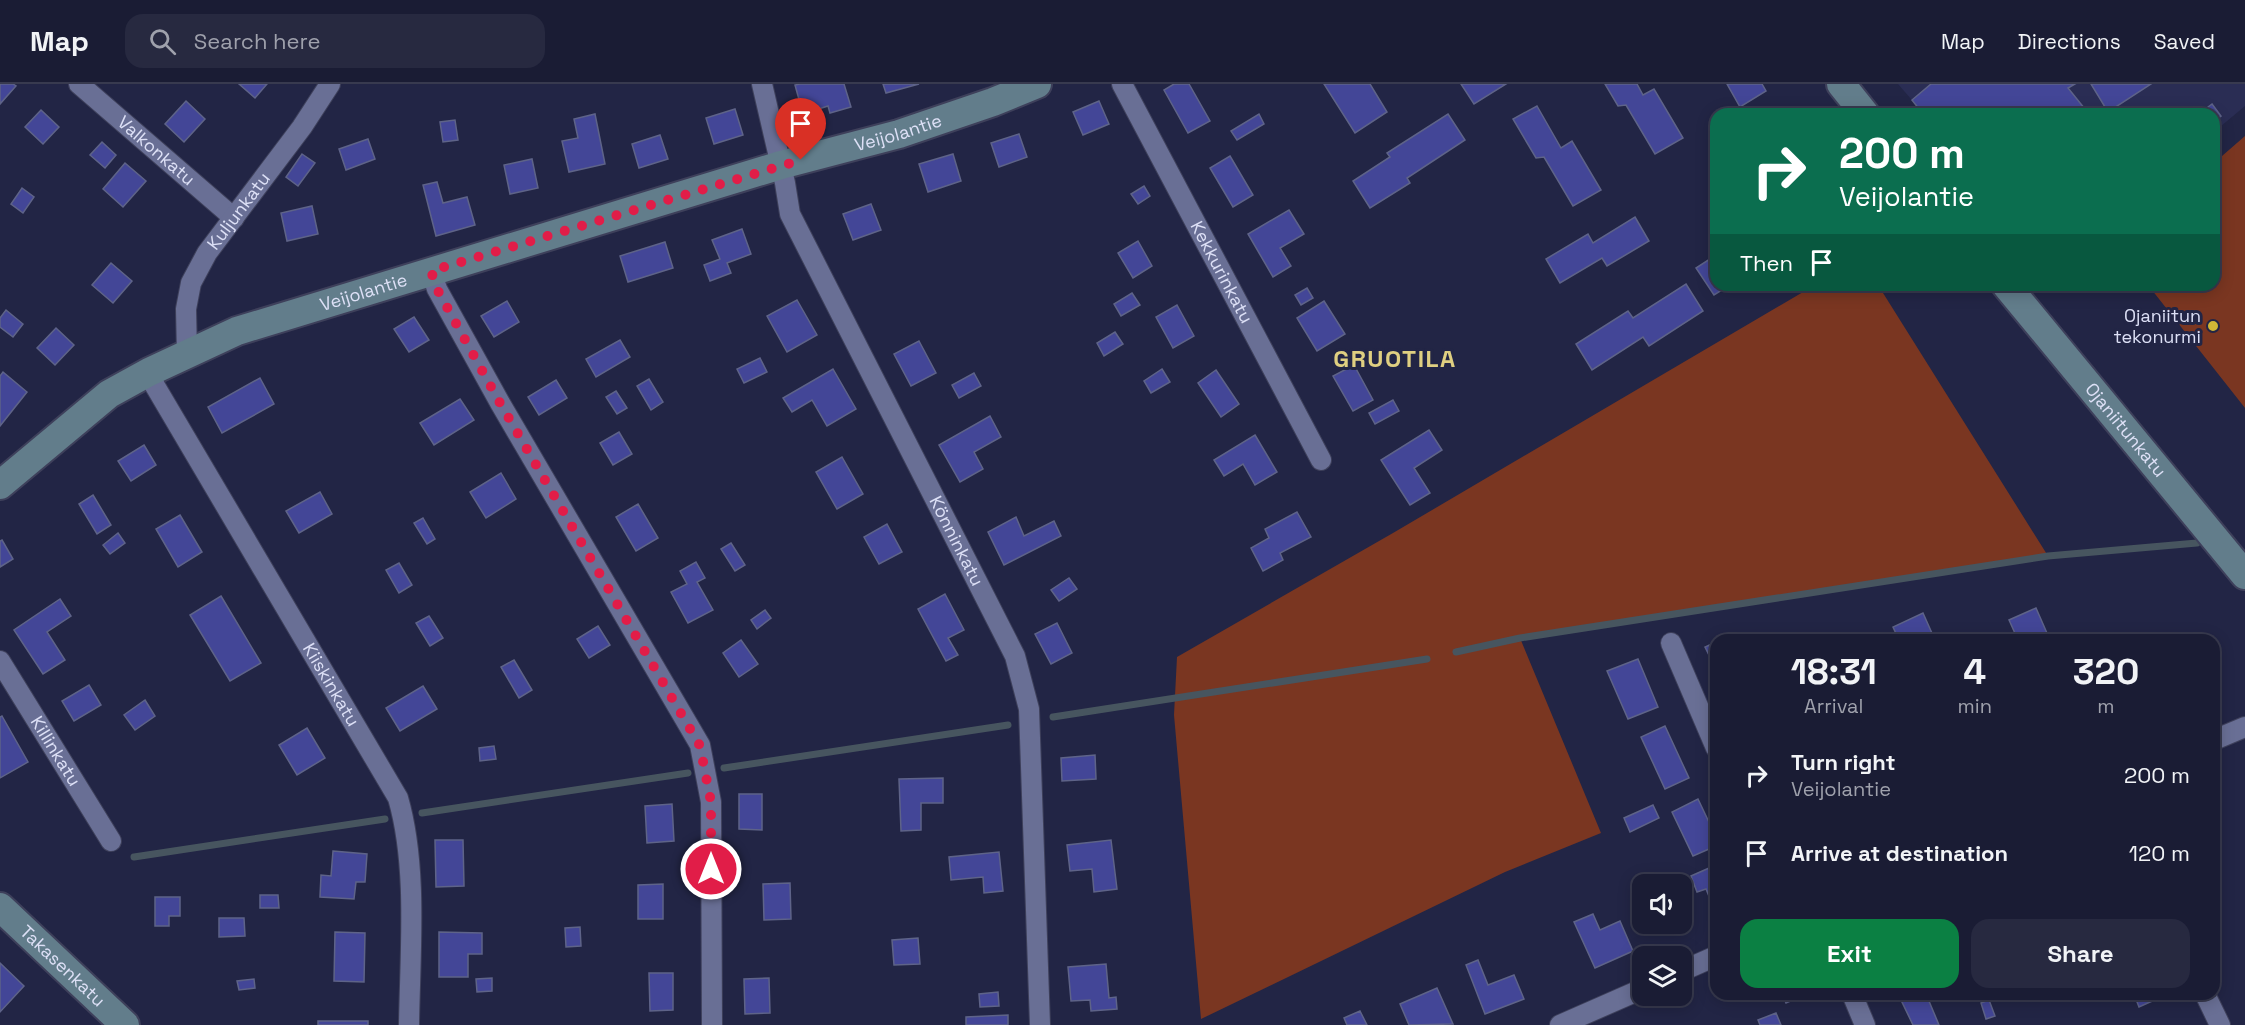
<!DOCTYPE html>
<html lang="en">
<head>
<meta charset="utf-8">
<style>
  body { margin:0; font-family:"Space Grotesk",sans-serif; background:#272940; color:#f1f3f6; height:100vh; display:flex; flex-direction:column; font-size:22px; white-space:nowrap }
  * { box-sizing:border-box; margin:0 }
  p { font-size:20px; color:#9fa1ac }
  .icon { flex:none; width:33px; height:33px; fill:none; stroke:currentColor; stroke-width:2; stroke-linecap:round; stroke-linejoin:round }
  .map { position:relative; flex:1; overflow:hidden }
  .panel { position:absolute; left:1710px; top:550px; width:510px; height:366px; display:flex; flex-direction:column; background:#1a1c34; border-radius:18px; box-shadow:0 3px 15px #0003,0 0 0 2px #383a4f }
  .panel>* { flex:none }
  .top-card { position:absolute; left:1710px; top:24px; width:510px; height:183px; border-radius:18px; box-shadow:0 3px 15px #0003,0 0 0 2px #383a4f; background:#0b6e4f; color:#fff; overflow:hidden }
  .tools { position:absolute; left:1632px; top:790px; display:grid; gap:12px }
  .tools a { display:grid; place-items:center; width:60px; height:60px; border-radius:12px; background:#1a1c34; box-shadow:0 3px 15px #0003,0 0 0 2px #383a4f; font-size:30px }
  .pin { position:absolute; display:grid; place-items:center; width:51px; height:51px; color:#fff; margin:-62px -26px; border-radius:50% 50% 50% 0; rotate:-45deg; box-shadow:0 0 6px #0007 }
  .pin .icon { rotate:45deg }
  .me { position:absolute; width:66px; margin:-33px; rotate:0deg; stroke-linejoin:round; filter:drop-shadow(0 0 4px #0008) }
  .turn { display:flex; align-items:center; gap:21px; height:126px; padding:0 30px; font-size:27px }
  .turn .icon { width:78px; height:78px; stroke-width:2.5 }
  .turn b { display:block; font-size:42px; line-height:51px }
  .then { display:flex; align-items:center; height:57px; padding:0 30px; background:#0003; gap:12px; font-size:22px }
  .eta { display:flex; justify-content:space-evenly; align-items:center; height:102px; text-align:center }
  .eta b { font-size:36px; font-weight:600; line-height:42px }
  .cta { display:flex; gap:12px; margin-top:auto; padding:12px 30px }
  .cta a { flex:1; height:69px; border-radius:18px; background:#0b8043; color:#fff; font-size:24px; font-weight:600; line-height:69px; text-align:center }
  .cta a+a { background:#272940; color:#f1f3f6 }
  ul { padding:0; list-style:none }
  li { display:flex; align-items:center; gap:18px; height:78px; padding:0 30px }
  li div { flex:1 }
  li b { display:block; font-size:22px }
  li em { font-style:normal }
  header { display:flex; align-items:center; gap:36px; box-sizing:border-box; height:84px; padding:0 30px; background:#1a1c34; border-bottom:2px solid #383a4f }
  header strong { font-size:28px }
  nav { display:flex; gap:33px; margin-inline-start:auto; font-size:21px }
  .search { width:420px; height:54px; background:#272940; display:flex; align-items:center; gap:15px; box-sizing:border-box; padding:0 21px; border-radius:18px; color:#9fa1ac; font-size:22px }
  .map>svg:first-child { display:block }
  .built { fill:#2a2d54 }
  .green { fill:#7a3621 }
  .lines { fill:none; stroke-linecap:round; stroke-linejoin:round }
  .stream { stroke:#47555f; stroke-width:7 }
  .building { fill:#434697; stroke:#5e6388; stroke-width:1.5 }
  .street-casing { stroke:#3e405b; stroke-width:22 }
  .secondary-casing { stroke:#3e405b; stroke-width:32 }
  .street { stroke:#696f95; stroke-width:20 }
  .secondary { stroke:#627d8b; stroke-width:28 }
  .route { stroke:#e11d48; stroke-width:10; stroke-dasharray:0 18 }
  .poi-dot { fill:#d0b736; stroke:#222545; stroke-width:2 }
  .labels { text-anchor:middle; stroke-width:6; stroke-linejoin:round; paint-order:stroke }
  .street-label { font-size:18px; fill:#dde0f6; stroke:#222545 }
  .poi-label { font-size:18px; fill:#dde0f6; stroke:#222545; text-anchor:end }
  .district-label { font-size:24px; font-weight:bold; letter-spacing:1.5px; fill:#dfcf81; stroke:#222545 }
</style>
</head>
<body>
<header>
<strong>Map</strong>
<div class="search"><svg class="icon" aria-label="search" viewBox="0 0 24 24"><circle cx="10" cy="10" r="6"/><path d="M15 15l6 6"/></svg>Search here</div>
<nav><a>Map</a><a>Directions</a><a>Saved</a></nav>
</header>
<div class="map">
<svg width="2245" height="941" viewBox="0 0 2245 941">
  <rect width="100%" height="100%" fill="#222545"/>
  <!-- built -->
  <polygon class="built" points="1898,0 2245,0 2245,22 2214,48 2214,30 1924,30"/>
  <!-- green -->
  <g class="green">
    <polygon points="2245,52 2245,324 2148,201 2214,201 2214,79"/>
    <polygon points="1815,201 1878,201 2048,472 1520,554 1601,749 1505,788 1201,935 1174,631 1177,573 1393,449"/>
  </g>
  <g class="lines">
    <!-- stream -->
    <g class="stream">
      <polyline points="1456,568 1520,554 2048,472 2197,459"/>
      <polyline points="1053,633 1427,575"/>
      <polyline points="724,684 1008,641"/>
      <polyline points="422,729 688,689"/>
      <polyline points="134,773 385,735"/>
    </g>
  </g>
  <!-- building -->
  <g class="building">
    <polygon points="0,0 13,0 16,2 0,20"/>
    <polygon points="239,0 267,0 255,14"/>
    <polygon points="800,0 844,0 851,23 830,29 828,22 803,30 795,1"/>
    <polygon points="883,0 919,0 886,9"/>
    <polygon points="1174,0 1189,0 1210,37 1188,49 1164,6"/>
    <polygon points="1324,0 1370,0 1387,28 1355,49"/>
    <polygon points="1461,0 1506,0 1474,20"/>
    <polygon points="1605,0 1637,0 1643,11 1654,5 1683,54 1655,70 1626,21 1618,22"/>
    <polygon points="1727,0 1762,0 1766,7 1740,23"/>
    <polygon points="1931,0 2075,0 2068,4 2089,30 1923,30 1912,16"/>
    <polygon points="2091,0 2151,0 2108,28"/>
    <polygon points="186,17 205,35 184,58 165,40"/>
    <polygon points="1099,17 1109,40 1083,51 1073,28"/>
    <polygon points="2212,20 2221,32 2214,37 2214,30 2199,30"/>
    <polygon points="1537,22 1561,64 1572,57 1601,106 1573,122 1544,73 1536,74 1513,35"/>
    <polygon points="735,25 743,51 714,60 706,34"/>
    <polygon points="41,26 59,43 43,60 25,43"/>
    <polygon points="595,30 605,80 569,88 562,57 578,54 574,35"/>
    <polygon points="1259,30 1264,40 1237,56 1231,47"/>
    <polygon points="1448,30 1465,56 1407,94 1410,99 1370,124 1353,97 1390,73 1387,69"/>
    <polygon points="455,36 458,56 443,58 440,38"/>
    <polygon points="1019,50 1027,73 999,83 991,59"/>
    <polygon points="660,51 668,75 639,84 632,60"/>
    <polygon points="368,55 375,75 346,86 339,65"/>
    <polygon points="102,58 116,71 105,84 90,71"/>
    <polygon points="302,70 315,79 298,102 286,93"/>
    <polygon points="953,70 961,97 928,108 919,80"/>
    <polygon points="1230,72 1253,111 1233,123 1210,84"/>
    <polygon points="532,75 538,104 510,110 504,81"/>
    <polygon points="125,79 146,97 123,123 103,105"/>
    <polygon points="437,98 443,119 467,113 475,141 436,152 423,101"/>
    <polygon points="1144,102 1150,112 1138,120 1131,110"/>
    <polygon points="22,104 34,113 23,129 11,120"/>
    <polygon points="871,120 881,146 853,156 843,130"/>
    <polygon points="312,122 318,150 287,157 281,129"/>
    <polygon points="1289,126 1304,150 1280,164 1291,182 1273,193 1248,150"/>
    <polygon points="1635,133 1649,157 1607,182 1602,174 1560,199 1546,175 1588,150 1593,159"/>
    <polygon points="742,145 751,170 727,179 731,189 710,197 704,181 720,175 712,156"/>
    <polygon points="1138,157 1152,182 1133,194 1118,169"/>
    <polygon points="665,158 673,184 628,198 620,172"/>
    <polygon points="1716,171 1716,201 1730,201 1714,211 1696,184"/>
    <polygon points="111,179 132,197 113,219 92,201"/>
    <polygon points="1686,200 1703,227 1649,262 1643,253 1592,286 1576,260 1628,227 1633,234"/>
    <polygon points="1307,204 1313,214 1301,221 1295,211"/>
    <polygon points="1132,209 1140,221 1121,232 1114,220"/>
    <polygon points="797,216 817,251 787,268 767,232"/>
    <polygon points="507,217 519,238 494,253 481,232"/>
    <polygon points="1324,217 1345,250 1317,267 1297,234"/>
    <polygon points="1177,221 1194,252 1173,264 1156,233"/>
    <polygon points="6,226 23,240 13,253 0,243 0,234"/>
    <polygon points="414,233 429,256 409,268 394,245"/>
    <polygon points="56,244 74,261 55,281 37,264"/>
    <polygon points="1115,248 1123,260 1104,272 1097,259"/>
    <polygon points="620,256 630,273 596,293 586,275"/>
    <polygon points="919,257 936,289 911,302 894,270"/>
    <polygon points="760,274 767,288 744,299 737,285"/>
    <polygon points="1354,281 1373,316 1353,327 1333,292"/>
    <polygon points="833,285 856,325 827,342 812,316 792,328 783,314"/>
    <polygon points="1162,285 1170,298 1151,309 1144,297"/>
    <polygon points="1216,286 1239,320 1221,333 1198,299"/>
    <polygon points="3,288 27,308 0,342 0,292"/>
    <polygon points="974,289 981,302 959,314 952,301"/>
    <polygon points="260,294 274,320 222,349 208,323"/>
    <polygon points="649,295 663,318 651,326 637,302"/>
    <polygon points="556,296 567,314 539,331 528,313"/>
    <polygon points="616,307 627,324 617,330 606,313"/>
    <polygon points="460,315 474,336 434,361 420,339"/>
    <polygon points="1393,316 1399,327 1375,340 1369,329"/>
    <polygon points="990,332 1001,353 974,368 983,385 960,398 939,361"/>
    <polygon points="1429,346 1442,366 1414,384 1430,409 1410,421 1381,376"/>
    <polygon points="619,348 632,370 613,381 600,359"/>
    <polygon points="1255,351 1277,388 1255,401 1243,380 1224,392 1214,376"/>
    <polygon points="144,361 156,381 131,397 118,377"/>
    <polygon points="842,373 863,410 837,425 816,388"/>
    <polygon points="501,389 516,415 486,434 470,408"/>
    <polygon points="320,408 332,430 299,449 286,427"/>
    <polygon points="93,411 111,441 97,450 79,420"/>
    <polygon points="638,420 658,454 636,467 616,433"/>
    <polygon points="1297,428 1311,453 1280,469 1283,476 1263,487 1251,464 1269,454 1265,445"/>
    <polygon points="180,431 202,468 178,483 156,445"/>
    <polygon points="1016,433 1024,452 1054,437 1061,452 1004,481 988,448"/>
    <polygon points="423,434 435,455 427,460 414,439"/>
    <polygon points="887,440 902,468 879,480 864,453"/>
    <polygon points="118,449 125,459 110,470 103,461"/>
    <polygon points="2,456 13,475 0,483 0,457"/>
    <polygon points="731,459 745,481 735,487 721,465"/>
    <polygon points="696,478 705,494 697,498 713,526 688,539 671,508 687,500 680,487"/>
    <polygon points="399,479 412,501 399,509 386,486"/>
    <polygon points="1069,494 1077,505 1059,517 1051,506"/>
    <polygon points="945,510 964,546 948,554 958,571 946,577 918,525"/>
    <polygon points="221,512 261,579 230,597 190,531"/>
    <polygon points="60,515 71,532 47,548 65,576 43,590 14,546"/>
    <polygon points="2036,524 2050,556 2018,556 2009,536"/>
    <polygon points="765,526 771,534 757,545 751,536"/>
    <polygon points="1923,529 1935,556 1899,556 1893,543"/>
    <polygon points="429,532 443,554 430,562 416,539"/>
    <polygon points="1057,539 1072,569 1051,580 1035,550"/>
    <polygon points="598,542 610,561 589,574 577,555"/>
    <polygon points="741,556 758,580 739,593 723,569"/>
    <polygon points="1716,558 1716,578 1713,579 1705,563"/>
    <polygon points="1638,575 1658,623 1628,635 1607,587"/>
    <polygon points="514,576 532,606 519,614 501,583"/>
    <polygon points="89,601 101,621 74,637 62,617"/>
    <polygon points="423,602 437,625 400,647 386,624"/>
    <polygon points="145,616 155,632 135,646 124,631"/>
    <polygon points="2,632 28,678 0,694 0,633"/>
    <polygon points="1665,642 1689,694 1665,705 1641,653"/>
    <polygon points="307,644 325,674 297,691 279,661"/>
    <polygon points="494,662 496,675 480,677 479,664"/>
    <polygon points="1095,671 1096,695 1062,697 1061,674"/>
    <polygon points="943,694 943,719 921,719 921,746 901,747 899,695"/>
    <polygon points="739,710 762,710 762,746 739,745"/>
    <polygon points="1698,715 1716,753 1716,762 1693,772 1672,728"/>
    <polygon points="672,720 674,757 647,759 645,722"/>
    <polygon points="1653,721 1659,734 1630,748 1624,734"/>
    <polygon points="435,756 463,756 464,802 436,803"/>
    <polygon points="1111,756 1117,805 1094,808 1092,785 1070,787 1067,761"/>
    <polygon points="333,767 367,770 365,798 356,798 354,815 320,813 321,791 331,792"/>
    <polygon points="999,768 1003,807 984,809 983,793 951,796 949,773"/>
    <polygon points="1716,781 1716,826 1715,827 1706,805 1697,808 1691,792"/>
    <polygon points="790,799 791,835 764,836 763,800"/>
    <polygon points="663,800 663,835 638,835 638,801"/>
    <polygon points="1642,807 1642,825 1639,826 1632,811"/>
    <polygon points="260,811 278,811 279,824 260,824"/>
    <polygon points="155,813 180,813 180,832 169,832 169,842 155,842"/>
    <polygon points="1593,830 1600,846 1620,837 1633,867 1595,884 1574,838"/>
    <polygon points="219,834 244,834 245,852 219,853"/>
    <polygon points="580,843 581,862 566,863 565,844"/>
    <polygon points="335,848 365,849 364,898 334,897"/>
    <polygon points="439,848 482,849 482,870 468,870 468,893 439,893"/>
    <polygon points="918,854 920,880 894,881 892,856"/>
    <polygon points="1478,876 1488,901 1514,891 1524,915 1485,930 1466,881"/>
    <polygon points="0,879 24,902 0,928"/>
    <polygon points="1106,880 1109,914 1116,913 1117,925 1091,927 1090,916 1071,917 1068,883"/>
    <polygon points="649,889 673,889 673,926 650,927"/>
    <polygon points="492,894 492,907 477,908 476,895"/>
    <polygon points="769,894 770,929 745,930 744,895"/>
    <polygon points="254,895 255,904 239,906 237,897"/>
    <polygon points="1437,904 1453,940 1409,941 1400,920"/>
    <polygon points="998,908 999,922 980,923 979,910"/>
    <polygon points="1782,910 1806,910 1786,919"/>
    <polygon points="1914,910 1926,910 1939,941 1913,941 1901,916"/>
    <polygon points="2134,910 2158,910 2159,914 2139,923"/>
    <polygon points="1989,916 1995,932 1986,935 1981,919"/>
    <polygon points="1360,927 1367,941 1347,941 1344,934"/>
    <polygon points="1776,929 1781,941 1760,941 1758,936"/>
    <polygon points="1008,931 1008,941 966,941 966,933"/>
    <rect x="318" y="937" width="50" height="4"/>
  </g>
  <g class="lines">
    <defs>
      <g id="street">
        <path id="s1" d="M79 0 234 134"/>
        <path id="s2" d="M762 0 785 99 790 130 1015 572 1029 625 1040 941"/>
        <path id="s3" d="M1122 0 1321 376"/>
        <polyline points="431,187 437,205 500,319 700,661 711,718 712,941"/>
        <path id="s4" d="M187 270 186 225 191 199 207 169 302 43 330 0"/>
        <path id="s5" d="M149 288 155 302 398 714C418 783 410 869 409 941"/>
        <polyline points="1671,559 1716,664"/>
        <path id="s6" d="M0 577 111 757"/>
        <polyline points="2214,656 2245,643"/>
        <polyline points="1682,887 1716,872"/>
        <polyline points="1852,910 1865,941"/>
        <polyline points="2205,910 2220,941"/>
        <polyline points="1560,941 1642,905"/>
      </g>
      <g id="secondary">
        <polyline points="1841,0 1865,30"/>
        <path id="s7" d="M2006 201 2245 491"/>
        <path id="s8" d="M0 401 109 310 149 288 237 247 781 81 899 50 993 18 1037 0"/>
        <path id="s9" d="M0 823 125 941"/>
      </g>
    </defs>
    <!-- street casing -->
    <use href="#street" class="street-casing"/>
    <!-- secondary casing -->
    <use href="#secondary" class="secondary-casing"/>
    <!-- street -->
    <use href="#street" class="street"/>
    <!-- secondary -->
    <use href="#secondary" class="secondary"/>
  </g>
  <g class="lines">
    <!-- route -->
    <polyline class="route" points="711,785 711,718 700,662 500,319 437,205 431,187 801,76"/>
  </g>
  <!-- markers -->
  <circle class="poi-dot" cx="2213" cy="242" r="6"/>
  <g class="labels">
    <!-- street labels -->
    <g class="street-label">
      <text dy="6" stroke="none"><textPath href="#s8" startOffset="975">Veijolantie</textPath></text>
      <text dy="6" stroke="none"><textPath href="#s1" startOffset="102">Valkonkatu</textPath></text>
      <text dy="6" stroke="none"><textPath href="#s4" startOffset="158">Kuljunkatu</textPath></text>
      <text dy="6" stroke="none"><textPath href="#s3" startOffset="213">Kekkurinkatu</textPath></text>
      <text dy="6" stroke="none"><textPath href="#s8" startOffset="417">Veijolantie</textPath></text>
      <text dy="6" stroke="none"><textPath href="#s7" startOffset="188">Ojaniitunkatu</textPath></text>
      <text dy="6" stroke="none"><textPath href="#s2" startOffset="500">Könninkatu</textPath></text>
      <text dy="6" stroke="none"><textPath href="#s5" startOffset="362">Kiiskinkatu</textPath></text>
      <text dy="6" stroke="none"><textPath href="#s6" startOffset="106">Killinkatu</textPath></text>
      <text dy="6" stroke="none"><textPath href="#s9" startOffset="86">Takasenkatu</textPath></text>
    </g>
    <!-- poi labels -->
    <g class="poi-label">
      <text x="2201" y="238">Ojaniitun<tspan x="2201" dy="21">tekonurmi</tspan></text>
    </g>
    <!-- district labels -->
    <g class="district-label">
      <text x="1395" y="283">GRUOTILA</text>
    </g>
  </g>
</svg>
<div class="tools">
<a><svg class="icon" aria-label="sound" viewBox="0 0 24 24"><path d="M4 9h4l5-4v14l-5-4H4zM17 9q2 3 0 6"/></svg></a>
<a><svg class="icon" aria-label="layers" viewBox="0 0 24 24"><path d="M12 4l9 5-9 5-9-5zM3 14l9 5 9-5"/></svg></a>
</div>
<div class="pin" style="left:801px;top:76px;background:#d93025"><svg class="icon" aria-label="arrive" viewBox="0 0 24 24"><path d="M6 21V4h12l-3 4 3 4H6"/></svg></div>
<svg class="me" style="left:711px;top:785px" viewBox="-20 -20 40 40"><circle r="17" fill="#e11d48" stroke="#fff" stroke-width="3"/><path d="M0-11L8 9 0 5-8 9z" fill="#fff"/></svg>
<div class="top-card">
<div class="turn"><svg class="icon" aria-label="right" viewBox="0 0 24 24"><path d="M7 20v-9h11M14 6l5 5-5 5"/></svg><div><b>200 m</b>Veijolantie</div></div>
<div class="then">Then<svg class="icon" aria-label="arrive" viewBox="0 0 24 24"><path d="M6 21V4h12l-3 4 3 4H6"/></svg></div>
</div>
<section class="panel">
<div class="eta">
<div><b>18:31</b><p>Arrival</p></div>
<div><b>4</b><p>min</p></div>
<div><b>320</b><p>m</p></div>
</div>
<ul>
<li><svg class="icon" aria-label="right" viewBox="0 0 24 24"><path d="M7 20v-9h11M14 6l5 5-5 5"/></svg><div><b>Turn right</b><p>Veijolantie</p></div><em>200 m</em></li>
<li><svg class="icon" aria-label="arrive" viewBox="0 0 24 24"><path d="M6 21V4h12l-3 4 3 4H6"/></svg><div><b>Arrive at destination</b></div><em>120 m</em></li>
</ul>
<div class="cta"><a>Exit</a><a>Share</a></div>
</section>
</div>
</body>
</html>
